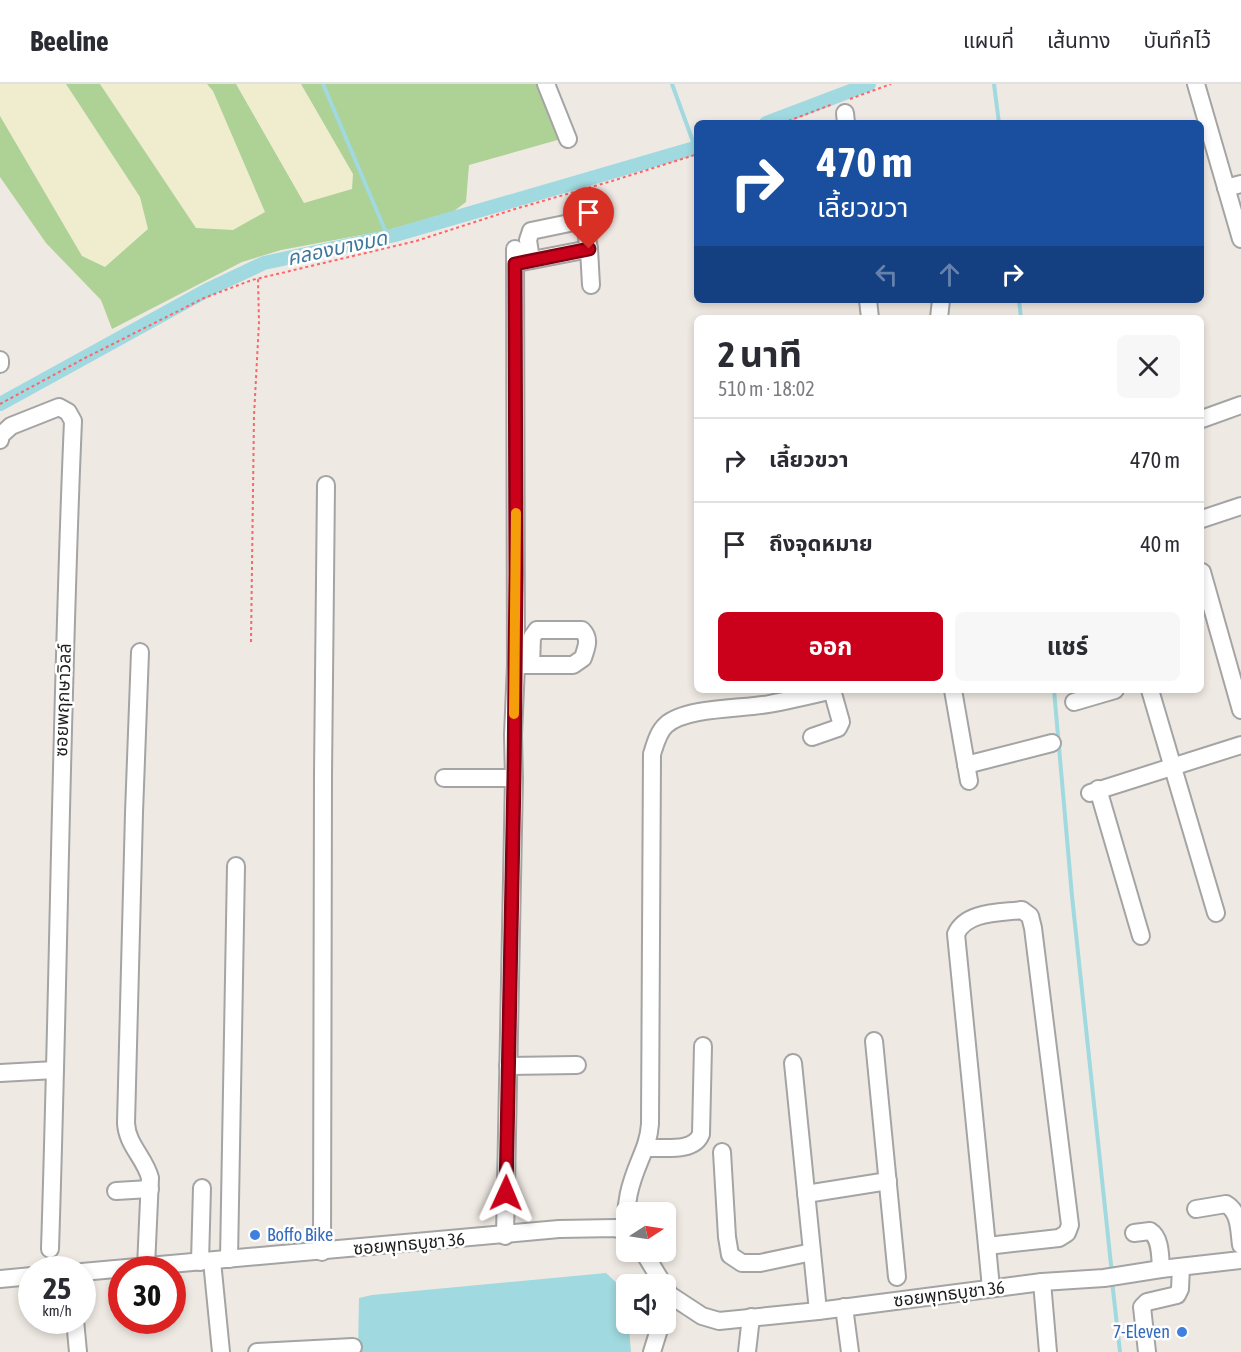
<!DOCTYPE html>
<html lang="th">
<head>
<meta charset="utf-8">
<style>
  body { margin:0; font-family:"Asap Condensed","Noto Sans Thai",sans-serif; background:#f7f7f7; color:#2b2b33; height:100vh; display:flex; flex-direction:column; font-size:22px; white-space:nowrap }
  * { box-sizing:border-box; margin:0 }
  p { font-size:20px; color:#7c7c81 }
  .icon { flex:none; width:33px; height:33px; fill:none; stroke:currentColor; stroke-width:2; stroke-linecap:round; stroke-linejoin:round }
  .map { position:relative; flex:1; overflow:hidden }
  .drawer { position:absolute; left:694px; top:231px; width:510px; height:378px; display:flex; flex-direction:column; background:#fff; border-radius:9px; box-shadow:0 3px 9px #0003 }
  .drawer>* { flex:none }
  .guide { position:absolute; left:694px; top:36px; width:510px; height:183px; border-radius:9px; box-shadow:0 3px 9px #0003; background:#1a4fa0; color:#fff; overflow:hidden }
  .needle { width:39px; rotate:78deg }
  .buttons { position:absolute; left:616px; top:1118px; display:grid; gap:12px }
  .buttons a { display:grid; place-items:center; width:60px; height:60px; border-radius:9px; background:#fff; box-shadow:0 3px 9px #0003; font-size:30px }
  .speed { position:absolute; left:18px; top:1172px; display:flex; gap:12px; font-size:30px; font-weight:700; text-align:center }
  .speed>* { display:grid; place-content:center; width:78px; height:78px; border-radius:50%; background:#fff; box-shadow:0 3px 9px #0003; line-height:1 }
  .speed small { font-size:15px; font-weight:400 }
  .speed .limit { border:9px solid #d22; background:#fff; color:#111 }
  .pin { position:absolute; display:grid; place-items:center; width:51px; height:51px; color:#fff; margin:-62px -26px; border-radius:50% 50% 50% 0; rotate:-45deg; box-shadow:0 0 6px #0007 }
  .pin .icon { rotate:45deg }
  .me { position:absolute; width:66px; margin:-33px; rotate:1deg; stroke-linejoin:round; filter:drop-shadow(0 0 4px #0008) }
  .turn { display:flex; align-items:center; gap:21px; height:126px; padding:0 24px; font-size:27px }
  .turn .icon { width:78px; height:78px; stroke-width:2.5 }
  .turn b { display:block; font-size:42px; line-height:51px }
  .lanes { display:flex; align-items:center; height:57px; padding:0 24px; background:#0003; justify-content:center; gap:30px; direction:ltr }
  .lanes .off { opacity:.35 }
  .round { display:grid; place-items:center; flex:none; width:63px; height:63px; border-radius:9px; background:#f7f7f7 }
  .head { display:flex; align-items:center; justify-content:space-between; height:102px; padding:0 24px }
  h1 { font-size:36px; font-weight:700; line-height:45px }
  .cta { display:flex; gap:12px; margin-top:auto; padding:12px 24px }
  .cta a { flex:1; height:69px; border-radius:9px; background:#cb001a; color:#fff; font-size:24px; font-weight:700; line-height:69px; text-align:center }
  .cta a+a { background:#f7f7f7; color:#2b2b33 }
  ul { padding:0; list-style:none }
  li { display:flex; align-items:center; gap:18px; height:84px; padding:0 24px; border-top:2px solid #e1e1e2 }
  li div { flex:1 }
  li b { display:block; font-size:22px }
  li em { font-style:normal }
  header { display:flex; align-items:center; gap:36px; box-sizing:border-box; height:84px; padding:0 30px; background:#fff; border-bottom:2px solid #e1e1e2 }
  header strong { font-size:28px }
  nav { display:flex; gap:33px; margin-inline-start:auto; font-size:21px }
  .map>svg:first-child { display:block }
  .farmland { fill:#efedcd }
  .forest { fill:#aed195 }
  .water { fill:#a0d9df }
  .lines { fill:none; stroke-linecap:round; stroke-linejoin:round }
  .stream { stroke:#a0d9df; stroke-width:4 }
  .canal { stroke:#a0d9df; stroke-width:14 }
  .minor-casing { stroke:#a4a4a4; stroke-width:20 }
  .path { stroke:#ff6467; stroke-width:2; stroke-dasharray:3 3; stroke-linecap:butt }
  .minor { stroke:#fff; stroke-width:16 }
  .route-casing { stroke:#840011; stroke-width:15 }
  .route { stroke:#cb001a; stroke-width:10 }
  .slow { stroke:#f59e0b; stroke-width:10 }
  .shop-dot { fill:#3f7fe0; stroke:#fff; stroke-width:2 }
  .labels { text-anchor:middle; stroke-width:5; stroke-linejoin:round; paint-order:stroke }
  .street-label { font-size:18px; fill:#1d1d1d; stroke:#fff }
  .shop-label { font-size:18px; fill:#366cbe; stroke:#fff; text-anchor:start }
  .water-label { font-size:20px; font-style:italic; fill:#3d779a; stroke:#fff }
</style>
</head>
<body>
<header>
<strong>Beeline</strong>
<nav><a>แผนที่</a><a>เส้นทาง</a><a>บันทึกไว้</a></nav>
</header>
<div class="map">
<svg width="1241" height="1268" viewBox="0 0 1241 1268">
  <rect width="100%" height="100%" fill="#efe9e3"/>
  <!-- farmland -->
  <g class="farmland">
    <polygon points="0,0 66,0 140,113 148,145 106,183 82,172 0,32"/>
    <polygon points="100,0 207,0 213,6 265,129 233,146 196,144"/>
    <polygon points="236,0 301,0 353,90 352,105 304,119"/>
  </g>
  <!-- forest -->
  <polygon class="forest" points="66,0 100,0 196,144 233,146 265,128 213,7 207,0 236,0 304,119 352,105 353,90 301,0 536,0 561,55 469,81 466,118 454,127 388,146 281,166 242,178 112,245 101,216 46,159 0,93 0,32 82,172 105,183 148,145 140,113"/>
  <!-- water -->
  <polygon class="water" points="606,1189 618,1200 629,1245 631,1268 358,1268 359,1214 372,1211"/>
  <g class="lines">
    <!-- stream -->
    <g class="stream">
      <polyline points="323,0 388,153"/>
      <polyline points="672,0 695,63"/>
      <polyline points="994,0 999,39"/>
      <polyline points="1019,216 1021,234"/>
      <polyline points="1054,606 1072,812 1112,1190"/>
      <polyline points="1112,1197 1120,1268"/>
    </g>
    <!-- canal -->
    <g class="canal">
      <polyline points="766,39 869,0"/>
      <polyline points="0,320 209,205 264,179 395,151 698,63"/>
    </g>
    <defs>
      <g id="minor">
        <polyline points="546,0 568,55"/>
        <polyline points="1196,0 1241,155"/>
        <polyline points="845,29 846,39"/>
        <polyline points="1226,104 1241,100"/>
        <polyline points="531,176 528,156 531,147 584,136 589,165"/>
        <polyline points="522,178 589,165 591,201"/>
        <polyline points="868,216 870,234"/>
        <polyline points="939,234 941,216"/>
        <polyline points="0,276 0,280"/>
        <polyline points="1202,335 1241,321"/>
        <path d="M0 356 1 351 11 342 59 323 68 328 73 337C61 613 59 889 50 1165"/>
        <polyline points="1202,435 1241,422"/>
        <polyline points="1202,488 1241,626"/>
        <path d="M140 568 134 729 126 1039C127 1061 145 1074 150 1094L146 1183"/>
        <path d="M516 581H573L583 574C586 564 591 555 582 546H537L532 553 531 581"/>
        <polyline points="953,606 969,697"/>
        <polyline points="1150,606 1216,829"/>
        <polyline points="1074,618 1115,606"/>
        <polyline points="812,653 838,644 841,638 832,606"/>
        <polyline points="966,681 1052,659"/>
        <polyline points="444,694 514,694"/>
        <polyline points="1098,705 1141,852"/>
        <polyline points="1090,709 1241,661"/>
        <path d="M1022 826 1030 832 1033 844 1070 1141 1067 1149 1059 1154 987 1162 956 850C966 827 1000 829 1022 826Z"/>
        <polyline points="874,957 897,1193"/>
        <polyline points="793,979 818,1227"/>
        <polyline points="508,982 577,981"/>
        <polyline points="0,989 55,986"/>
        <path d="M646 1064C663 1063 694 1069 701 1050L703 962"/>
        <polyline points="722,1068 727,1153 730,1171 742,1179 760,1179 812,1168"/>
        <polyline points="116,1107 150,1105"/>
        <polyline points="806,1110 888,1097"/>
        <path d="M1196 1125 1226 1120C1240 1128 1239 1147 1241 1161"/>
        <path d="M627 1146C624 1121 630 1100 640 1076 645 1064 649 1054 650 1040L652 670C655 661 658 648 666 641 686 623 742 625 769 620 791 616 812 611 833 606"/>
        <path d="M1134 1149 1150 1147C1161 1154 1160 1172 1161 1185"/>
        <polyline points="505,1152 514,694 513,651 516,581 515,165"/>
        <polyline points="987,1162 991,1204"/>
        <polyline points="643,1167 663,1200"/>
        <polyline points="322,1168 323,691 326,401"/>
        <polyline points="229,1175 236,782"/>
        <polyline points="212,1177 221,1268"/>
        <polyline points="200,1178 202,1104"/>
        <polyline points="82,1188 559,1145 616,1144 627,1149"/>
        <polyline points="0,1195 32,1192"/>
        <polyline points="1042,1198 1048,1268"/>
        <polyline points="666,1205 670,1211 702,1232 719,1237 818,1227 1042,1198 1104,1194 1161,1185 1241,1176"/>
        <polyline points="844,1223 850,1268"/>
        <polyline points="75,1236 78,1268"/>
        <polyline points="257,1268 353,1263"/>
        <polyline points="652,1268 661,1239"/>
        <polyline points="747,1268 751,1233"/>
        <polyline points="1147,1268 1142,1223 1147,1218 1177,1211 1180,1205 1181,1183"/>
      </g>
    </defs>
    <!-- minor casing -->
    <use href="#minor" class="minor-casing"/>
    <!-- path -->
    <g class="path">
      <polyline points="850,15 891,0"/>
      <polyline points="783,39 833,20"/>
      <polyline points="0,320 85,274 204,214 252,196 416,157 515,125 612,97 698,70"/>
      <polyline points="251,558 254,332 259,238 258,195"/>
    </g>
    <!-- minor -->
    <use href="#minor" class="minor"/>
  </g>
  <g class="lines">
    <defs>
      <polyline id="route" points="506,1109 514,693 516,489 515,180 589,165"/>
    </defs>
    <!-- route casing -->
    <use href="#route" class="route-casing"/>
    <!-- route -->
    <use href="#route" class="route"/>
    <!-- slow -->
    <polyline class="slow" points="514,630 516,429"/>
  </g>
  <!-- markers -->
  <g class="shop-dot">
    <circle cx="255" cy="1151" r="6"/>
    <circle cx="1182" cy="1248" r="6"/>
  </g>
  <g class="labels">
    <!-- street labels -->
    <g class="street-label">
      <text transform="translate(63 616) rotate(-88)" y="6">ซอยพฤกษาวิลล์</text>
      <text transform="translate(409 1160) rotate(-5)" y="6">ซอยพุทธบูชา 36</text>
      <text transform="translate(949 1210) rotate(-7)" y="6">ซอยพุทธบูชา 36</text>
    </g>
    <!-- shop labels -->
    <g class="shop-label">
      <text x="267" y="1157">Boffo Bike</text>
      <text x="1170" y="1254" text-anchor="end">7-Eleven</text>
    </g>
    <!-- water labels -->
    <g class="water-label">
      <text transform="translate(337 164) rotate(-12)" y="7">คลองบางมด</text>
    </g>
  </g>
</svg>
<div class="buttons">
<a><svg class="needle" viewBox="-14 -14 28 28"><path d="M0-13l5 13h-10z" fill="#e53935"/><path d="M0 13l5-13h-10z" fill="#7c7c81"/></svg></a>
<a><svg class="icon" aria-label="sound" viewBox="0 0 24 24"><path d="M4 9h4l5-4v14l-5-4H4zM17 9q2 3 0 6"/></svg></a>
</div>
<div class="speed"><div>25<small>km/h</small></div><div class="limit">30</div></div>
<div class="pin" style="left:589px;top:165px;background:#d93025"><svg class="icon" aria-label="arrive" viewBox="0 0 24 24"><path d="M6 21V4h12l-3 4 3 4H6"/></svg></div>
<svg class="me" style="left:506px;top:1109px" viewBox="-20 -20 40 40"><path d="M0-17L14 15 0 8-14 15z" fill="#cb001a" stroke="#fff" stroke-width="4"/></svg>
<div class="guide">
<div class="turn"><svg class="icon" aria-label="right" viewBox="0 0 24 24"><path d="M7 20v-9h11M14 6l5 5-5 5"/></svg><div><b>470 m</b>เลี้ยวขวา</div></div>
<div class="lanes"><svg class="icon off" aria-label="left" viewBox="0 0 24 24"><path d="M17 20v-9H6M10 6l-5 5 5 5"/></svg><svg class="icon off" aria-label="ahead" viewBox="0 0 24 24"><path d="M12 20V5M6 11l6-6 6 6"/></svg><svg class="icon" aria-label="right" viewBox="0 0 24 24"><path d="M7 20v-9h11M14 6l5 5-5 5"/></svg></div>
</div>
<section class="drawer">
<div class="head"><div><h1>2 นาที</h1><p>510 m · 18:02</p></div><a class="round"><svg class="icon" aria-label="close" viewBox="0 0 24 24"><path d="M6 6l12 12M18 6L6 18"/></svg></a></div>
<ul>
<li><svg class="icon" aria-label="right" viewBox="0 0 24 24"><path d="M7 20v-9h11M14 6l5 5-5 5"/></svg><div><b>เลี้ยวขวา</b></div><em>470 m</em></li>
<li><svg class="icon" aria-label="arrive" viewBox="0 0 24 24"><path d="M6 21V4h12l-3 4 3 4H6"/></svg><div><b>ถึงจุดหมาย</b></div><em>40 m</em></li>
</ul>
<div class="cta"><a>ออก</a><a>แชร์</a></div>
</section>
</div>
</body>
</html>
